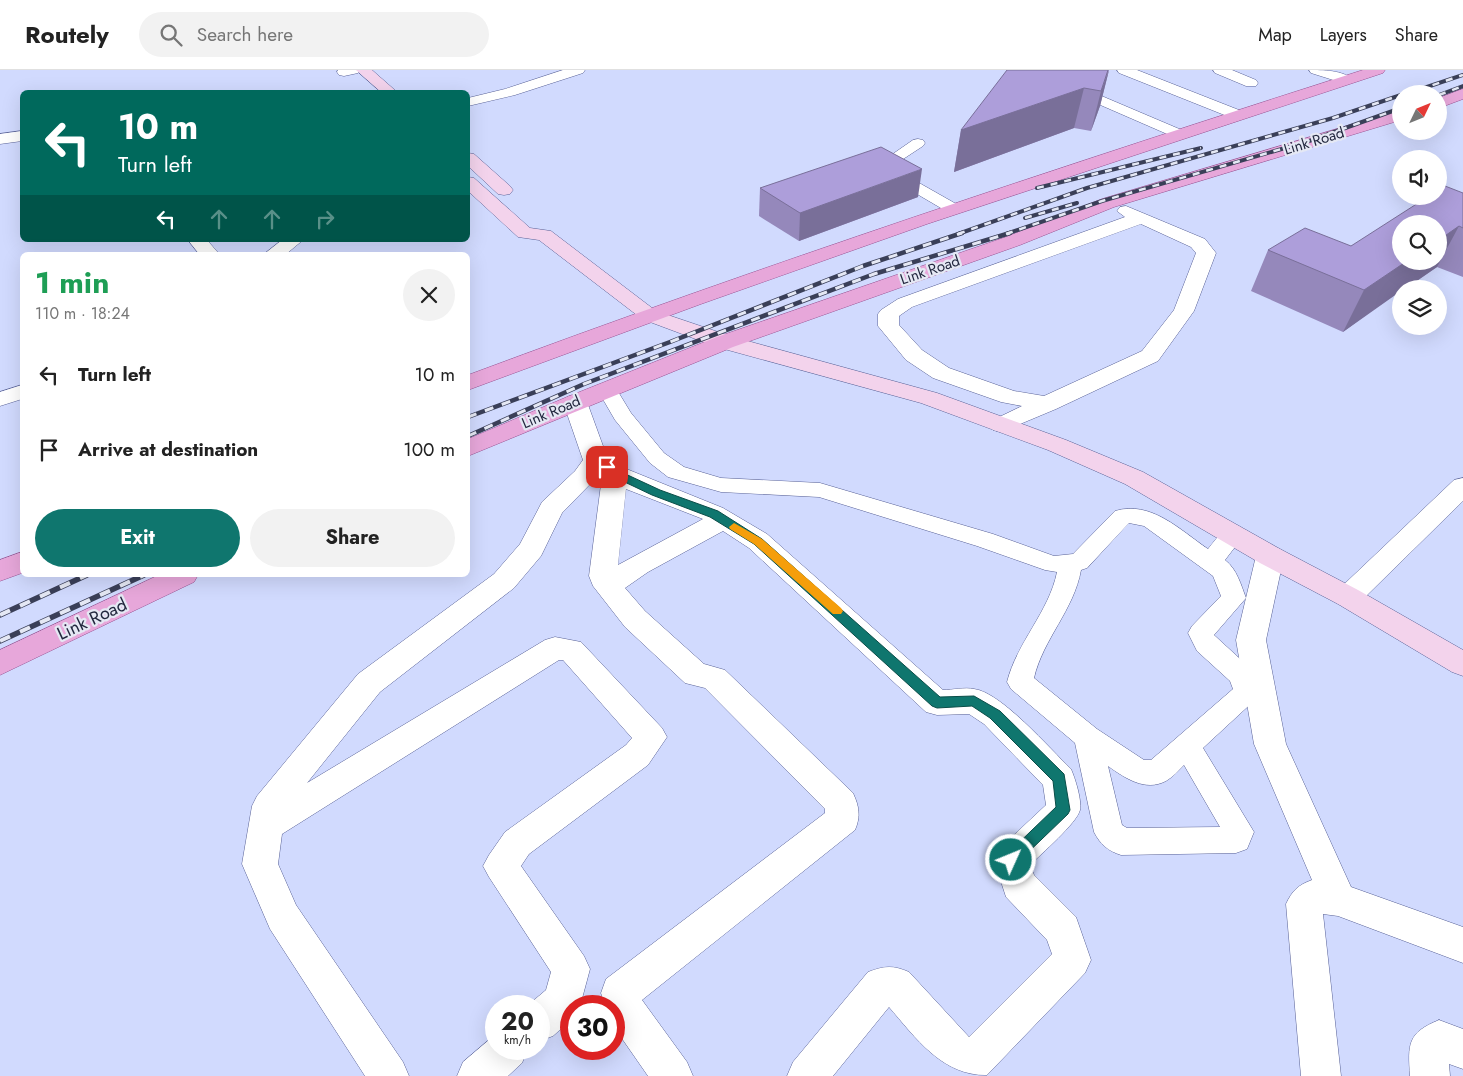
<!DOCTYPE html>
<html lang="en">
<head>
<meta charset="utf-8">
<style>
  body { margin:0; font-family:Jost,sans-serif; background:#f2f2f2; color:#222; height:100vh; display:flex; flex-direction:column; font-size:19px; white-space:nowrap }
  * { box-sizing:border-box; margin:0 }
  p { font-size:16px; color:#767676 }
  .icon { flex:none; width:28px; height:28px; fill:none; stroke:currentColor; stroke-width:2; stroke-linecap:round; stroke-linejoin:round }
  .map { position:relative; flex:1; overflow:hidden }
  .side { position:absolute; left:20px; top:182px; width:450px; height:325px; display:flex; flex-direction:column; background:#fff; border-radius:8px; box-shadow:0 5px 20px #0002 }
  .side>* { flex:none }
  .banner { position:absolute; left:20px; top:20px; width:450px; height:152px; border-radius:8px; box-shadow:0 5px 20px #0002; background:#00695c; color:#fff; overflow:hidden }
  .needle { width:32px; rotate:47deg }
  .controls { position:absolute; left:1392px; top:15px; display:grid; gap:10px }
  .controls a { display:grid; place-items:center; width:55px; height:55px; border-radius:50%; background:#fff; box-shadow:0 5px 20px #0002; font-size:25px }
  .speed { position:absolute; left:485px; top:925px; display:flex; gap:10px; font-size:25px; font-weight:700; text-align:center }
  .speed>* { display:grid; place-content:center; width:65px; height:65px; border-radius:50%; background:#fff; box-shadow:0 5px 20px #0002; line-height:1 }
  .speed small { font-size:12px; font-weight:400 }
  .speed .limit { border:8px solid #d22; background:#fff; color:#111 }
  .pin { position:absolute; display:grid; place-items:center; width:42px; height:42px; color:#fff; margin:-21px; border-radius:10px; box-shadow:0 2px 8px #0006 }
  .me { position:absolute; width:55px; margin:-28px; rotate:46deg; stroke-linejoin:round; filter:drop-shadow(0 0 4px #0008) }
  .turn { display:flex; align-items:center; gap:18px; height:105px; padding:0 15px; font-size:22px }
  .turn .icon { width:65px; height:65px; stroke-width:2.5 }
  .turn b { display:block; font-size:35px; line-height:42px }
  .lanes { display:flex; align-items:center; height:48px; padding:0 15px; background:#0003; justify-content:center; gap:25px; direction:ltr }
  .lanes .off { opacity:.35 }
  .round { display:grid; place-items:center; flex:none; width:52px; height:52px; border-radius:26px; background:#f2f2f2 }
  .summary { display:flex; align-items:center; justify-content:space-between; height:85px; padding:0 15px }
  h1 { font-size:30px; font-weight:700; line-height:38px; color:#1e9e55 }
  .button { display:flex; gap:10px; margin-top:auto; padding:10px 15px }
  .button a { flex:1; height:58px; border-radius:30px; background:#0f766e; color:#fff; font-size:20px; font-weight:700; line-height:58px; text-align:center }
  .button a+a { background:#f2f2f2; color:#222 }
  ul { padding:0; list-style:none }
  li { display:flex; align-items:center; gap:15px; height:75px; padding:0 15px }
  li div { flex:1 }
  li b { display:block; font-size:19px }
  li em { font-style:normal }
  header { display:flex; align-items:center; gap:30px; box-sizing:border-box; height:70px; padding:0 25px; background:#fff; border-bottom:1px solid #e0e0e0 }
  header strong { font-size:24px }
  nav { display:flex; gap:28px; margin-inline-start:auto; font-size:18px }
  .search { width:350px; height:45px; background:#f2f2f2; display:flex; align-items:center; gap:12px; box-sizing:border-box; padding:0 18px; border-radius:28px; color:#767676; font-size:19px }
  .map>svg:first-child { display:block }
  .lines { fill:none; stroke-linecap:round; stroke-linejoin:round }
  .lane-casing { stroke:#586196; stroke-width:1 }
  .street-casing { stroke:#586196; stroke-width:1 }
  .secondary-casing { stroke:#586196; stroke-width:1 }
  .primary-casing { stroke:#985493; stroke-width:1 }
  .lane { fill:#fff; fill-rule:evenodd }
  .street { fill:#fff; fill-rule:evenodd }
  .secondary { fill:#f3d3ec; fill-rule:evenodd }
  .primary { fill:#e7a7da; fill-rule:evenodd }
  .rail-far2-casing { stroke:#3a3f58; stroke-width:4 }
  .rail-far1-casing { stroke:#3a3f58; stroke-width:4.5 }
  .rail-casing { stroke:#3a3f58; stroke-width:5.5 }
  .rail-far2 { stroke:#e5e8f4; stroke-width:2.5; stroke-dasharray:7; stroke-linecap:butt }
  .rail-far1 { stroke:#e5e8f4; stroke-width:3; stroke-dasharray:9; stroke-linecap:butt }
  .rail { stroke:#e5e8f4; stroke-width:4; stroke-dasharray:11; stroke-linecap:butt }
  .wall { fill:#9588bb }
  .shaded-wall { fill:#796f99 }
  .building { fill:#ad9eda; stroke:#796f99 }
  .route { fill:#0f766e; stroke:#0a4d48 }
  .slow { fill:#f59e0b }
  .labels { text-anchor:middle; stroke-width:4.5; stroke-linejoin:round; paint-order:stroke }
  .far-street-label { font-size:15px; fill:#22273e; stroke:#e5e8f4 }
  .street-label { font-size:18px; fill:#22273e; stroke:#e5e8f4 }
</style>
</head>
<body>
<header>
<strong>Routely</strong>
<div class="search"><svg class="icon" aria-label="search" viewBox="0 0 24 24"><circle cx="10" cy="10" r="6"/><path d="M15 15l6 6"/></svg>Search here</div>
<nav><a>Map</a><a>Layers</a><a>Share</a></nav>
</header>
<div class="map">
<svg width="1463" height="1006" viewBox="0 0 1463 1006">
  <rect width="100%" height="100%" fill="#d1dafe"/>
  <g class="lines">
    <defs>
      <g id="lane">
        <polygon points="1071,13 1184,61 1186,64 1179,68 1174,67 1066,20 1065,17 1066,14"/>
        <polygon points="918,69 923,70 925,73 923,76 891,97 958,135 960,138 958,141 946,141 876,100 874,97 913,70"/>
        <path d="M607 313 614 315 631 343 664 383 684 397 721 408 820 413 993 464 1054 486 1073 484 1115 441C1151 430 1180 460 1208 479 1218 467 1225 454 1242 458L1245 464 1225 490C1237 499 1241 515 1246 528L1214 565 1250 598 1260 622 1256 629 1203 678 1254 762 1247 779 1236 783 1121 785C1108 781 1100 774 1094 762L1075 673 1011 619 1007 612C1017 572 1049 542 1057 502L1045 500 977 476 819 427 721 422 668 407 650 393 615 350 597 319 600 315ZM1129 453 1144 456 1213 506 1221 526 1192 556 1188 563 1197 581 1230 611 1233 619 1151 690H1144L1097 659 1034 608C1043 569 1074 540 1081 500L1087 498ZM1184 695 1220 757 1127 758 1122 755 1108 696C1125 708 1145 722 1166 711 1173 707 1179 700 1184 695Z"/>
      </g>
      <g id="street">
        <polygon points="338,0 360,0 358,3 344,6 339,5 337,2"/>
        <polygon points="563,0 585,0 583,3 515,25 468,36 468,28 505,19"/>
        <polygon points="1117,0 1137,0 1244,42 1246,45 1244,48 1232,48 1119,3"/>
        <polygon points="1213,0 1232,0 1256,10 1258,13 1256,16 1246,16 1215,3"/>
        <path d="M1309 0C1322 0 1344 0 1353 10L1351 13 1346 14 1311 3Z"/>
        <polygon points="22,61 22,71 0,74 0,64"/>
        <path d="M1126 136 1205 169 1216 183 1194 241 1158 291 1056 339 1001 362 993 360 989 355 993 350 1022 336 1001 332 933 308 906 290 878 256V244L881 240 898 229 1125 147 1117 141 1120 137ZM1141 154 1191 177 1196 183 1174 240 1142 281 1044 326 1014 321 949 298 922 280 899 255V246L912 237Z"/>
        <polygon points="188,170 207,170 220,185 200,185"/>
        <polygon points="282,170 303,170 285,185 263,185"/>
        <polygon points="22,315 22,329 0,336 0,322"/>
        <path d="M575 325 583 327 587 332 607 387 624 398 723 438 767 464 943 620C953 620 965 617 974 619 1001 622 1050 679 1071 699 1075 708 1082 730 1080 740 1077 753 1041 784 1030 795L1034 805 1076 847 1091 890 1085 903 987 1005C942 1006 915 967 889 937L833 1006H787L793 992 868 902C884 896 893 895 909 902L969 967 1052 884 1047 870 1006 827 994 790 999 779 1046 735 1043 715 984 654 969 644 937 645 926 642 749 478 723 461 648 502 625 518 645 541 704 594 725 600 853 723C859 736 861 746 855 760L642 930 687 992 693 1006H648L614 957V936H605L601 923 606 909 825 743V739L705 618 685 613 625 557 593 516 589 506 602 407 599 405 562 443 541 486 514 518 380 622 307 713 545 570 555 567 581 572 662 658 667 667 648 695 529 784 521 796 584 886 590 899 580 936H571V950L553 966 539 971V936H527L546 920 551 902 489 807 483 796 489 785 505 762 626 675 632 668 563 590H559L282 764 278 794 296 835 403 992 409 1006H365L270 859 242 794 252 736 257 726 358 604 494 504 520 474 542 432 575 401 583 390 563 332 567 327ZM626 419 703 449 618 495Z"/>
        <polygon points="1463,408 1463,431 1358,534 1348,537 1338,534 1334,527 1338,520 1454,410"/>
        <path d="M1270 476 1280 479 1284 486 1266 570 1286 674 1351 817 1463 857V893L1338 846 1323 844 1341 1006H1301L1286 834C1292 821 1298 815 1312 810L1254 674 1236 570 1256 486 1260 479Z"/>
        <path d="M1439 950 1463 959V999L1449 994 1450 1006H1410C1408 974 1407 963 1439 950Z"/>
        <polygon points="496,964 496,979 528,979 522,993 508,1006 457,1006 463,992"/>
      </g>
      <g id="secondary">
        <polygon points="356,0 372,0 397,22 381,22"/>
        <polygon points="468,83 474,84 510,116 513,120 510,124 504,125 498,124 468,96"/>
        <polygon points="468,107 474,108 530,158 551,161 656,241 733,267 937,323 1066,370 1143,402 1280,479 1358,520 1463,580 1463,606 1452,602 1338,534 1260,493 1125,414 1048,380 921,333 717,277 642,249 539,170 518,167 468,121"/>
      </g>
      <g id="primary">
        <path d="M1363 0H1385L1383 3 927 154 701 234 468 320V305C763 195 1063 96 1363 0Z"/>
        <polygon points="1463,19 1463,29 1439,38 1439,28"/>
        <polygon points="1401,40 1401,50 1114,137 1020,175 733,277 468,386 468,369 567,327 717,267 1006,167 1102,129"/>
        <polygon points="22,482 22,503 0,511 0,490"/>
        <polygon points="159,505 198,505 194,512 0,605 0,580"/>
      </g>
    </defs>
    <!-- lane casing -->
    <use href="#lane" class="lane-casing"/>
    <!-- street casing -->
    <use href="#street" class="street-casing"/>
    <!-- secondary casing -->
    <use href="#secondary" class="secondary-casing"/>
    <!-- primary casing -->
    <use href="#primary" class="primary-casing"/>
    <!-- lane -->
    <use href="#lane" class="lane"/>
    <!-- street -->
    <use href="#street" class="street"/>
    <!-- secondary -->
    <use href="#secondary" class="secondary"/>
    <!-- primary -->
    <use href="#primary" class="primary"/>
    <defs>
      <g id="rail-far2">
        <polyline points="1406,24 1463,5"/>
        <polyline points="1439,25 1463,16"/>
        <polyline points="1037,118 1201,78"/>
        <polyline points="1025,148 1077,133"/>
        <polyline points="958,164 1087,118 1333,48 1401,25"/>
        <polyline points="1006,164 1102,131 1309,71 1401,38"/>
      </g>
      <g id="rail-far1">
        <polyline points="468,347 670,272 863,196 962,163"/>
        <polyline points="468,366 584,314 874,204 1010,163"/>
      </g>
      <g id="rail">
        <polyline points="0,545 87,505"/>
        <polyline points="0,571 144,505"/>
      </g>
    </defs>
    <!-- rail-far2 casing -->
    <use href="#rail-far2" class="rail-far2-casing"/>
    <!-- rail-far1 casing -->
    <use href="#rail-far1" class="rail-far1-casing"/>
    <!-- rail casing -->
    <use href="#rail" class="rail-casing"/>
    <!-- rail-far2 -->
    <use href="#rail-far2" class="rail-far2"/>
    <!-- rail-far1 -->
    <use href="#rail-far1" class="rail-far1"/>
    <!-- rail -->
    <use href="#rail" class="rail"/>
  </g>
  <!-- wall -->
  <g class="wall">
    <polygon points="1109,0 1100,36 1091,61 1074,58 954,102 961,60"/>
    <polygon points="760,118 918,127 799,171 759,146"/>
    <polygon points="1463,123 1463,207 1437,197 1405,219 1401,219 1343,262 1251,221 1268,180 1351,176"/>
  </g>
  <!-- shaded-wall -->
  <g class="shaded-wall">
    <polygon points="1109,0 1100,36 1091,61 1101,21"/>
    <polygon points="1084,18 1074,58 954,102 961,60"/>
    <polygon points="922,99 918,127 799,171 800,143"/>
    <polygon points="1459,156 1437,197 1405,219 1401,219 1401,221 1343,262 1364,220 1407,191 1439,191 1439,170"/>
  </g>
  <!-- building -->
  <g class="building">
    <polygon points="1007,0 1108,0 1101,21 1084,18 961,60"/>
    <polygon points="881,77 922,99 800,143 760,118"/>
    <polygon points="1445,116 1463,123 1463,158 1459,156 1439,170 1439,154 1401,154 1401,191 1407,191 1364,220 1268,180 1305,158 1351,176 1429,126 1439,126 1439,120"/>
  </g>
  <!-- route -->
  <polygon class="route" points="607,394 619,401 660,420 718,441 762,469 940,627 974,626 1000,641 1064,704 1070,740 1068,744 1016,794 1011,796 1006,794 1004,790 1006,785 1056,737 1053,711 990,648 972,636 937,638 932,636 754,474 710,447 652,425 612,406 602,397"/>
  <!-- slow -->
  <polygon class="slow" points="734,453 762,469 841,538 843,541 841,544 833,544 754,474 730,459 729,457"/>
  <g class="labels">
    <!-- far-street labels -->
    <g class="far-street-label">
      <text transform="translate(1314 71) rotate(-17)" y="5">Link Road</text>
      <text transform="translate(930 200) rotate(-19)" y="5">Link Road</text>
      <text transform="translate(551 342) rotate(-23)" y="5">Link Road</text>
    </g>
    <!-- street labels -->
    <g class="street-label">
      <text transform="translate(92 549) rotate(-25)" y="6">Link Road</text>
    </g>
  </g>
</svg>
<div class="controls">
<a><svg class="needle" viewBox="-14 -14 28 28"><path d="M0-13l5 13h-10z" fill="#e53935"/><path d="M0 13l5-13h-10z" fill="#767676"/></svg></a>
<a><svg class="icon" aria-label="sound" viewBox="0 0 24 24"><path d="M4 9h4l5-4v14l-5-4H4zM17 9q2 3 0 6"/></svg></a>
<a><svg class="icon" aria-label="search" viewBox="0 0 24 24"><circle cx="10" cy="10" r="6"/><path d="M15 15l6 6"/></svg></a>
<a><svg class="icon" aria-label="layers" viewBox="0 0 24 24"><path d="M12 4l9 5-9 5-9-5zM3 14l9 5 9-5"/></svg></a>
</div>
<div class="speed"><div>20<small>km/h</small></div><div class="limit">30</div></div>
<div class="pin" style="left:607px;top:397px;background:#d93025"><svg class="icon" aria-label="arrive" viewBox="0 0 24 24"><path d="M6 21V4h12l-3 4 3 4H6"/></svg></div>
<svg class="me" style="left:1011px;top:790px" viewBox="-20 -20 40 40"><circle r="17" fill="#0f766e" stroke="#fff" stroke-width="3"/><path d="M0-11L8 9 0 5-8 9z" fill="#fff"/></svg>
<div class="banner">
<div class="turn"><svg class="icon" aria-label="left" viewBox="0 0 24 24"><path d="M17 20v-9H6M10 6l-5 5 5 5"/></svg><div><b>10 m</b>Turn left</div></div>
<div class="lanes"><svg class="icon" aria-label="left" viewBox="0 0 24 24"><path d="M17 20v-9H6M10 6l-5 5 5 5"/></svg><svg class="icon off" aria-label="ahead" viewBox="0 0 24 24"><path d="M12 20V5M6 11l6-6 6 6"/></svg><svg class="icon off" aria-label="ahead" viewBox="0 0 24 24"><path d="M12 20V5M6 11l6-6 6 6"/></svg><svg class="icon off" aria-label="right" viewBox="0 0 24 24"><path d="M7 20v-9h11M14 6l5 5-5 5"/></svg></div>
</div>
<section class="side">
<div class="summary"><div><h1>1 min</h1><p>110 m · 18:24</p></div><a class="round"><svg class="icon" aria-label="close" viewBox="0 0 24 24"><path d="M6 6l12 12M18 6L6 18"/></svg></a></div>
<ul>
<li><svg class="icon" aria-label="left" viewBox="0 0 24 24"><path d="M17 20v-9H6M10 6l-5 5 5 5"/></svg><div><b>Turn left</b></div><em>10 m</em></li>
<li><svg class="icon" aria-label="arrive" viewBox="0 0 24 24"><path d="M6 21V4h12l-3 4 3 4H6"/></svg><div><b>Arrive at destination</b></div><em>100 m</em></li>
</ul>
<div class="button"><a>Exit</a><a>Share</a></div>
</section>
</div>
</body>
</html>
